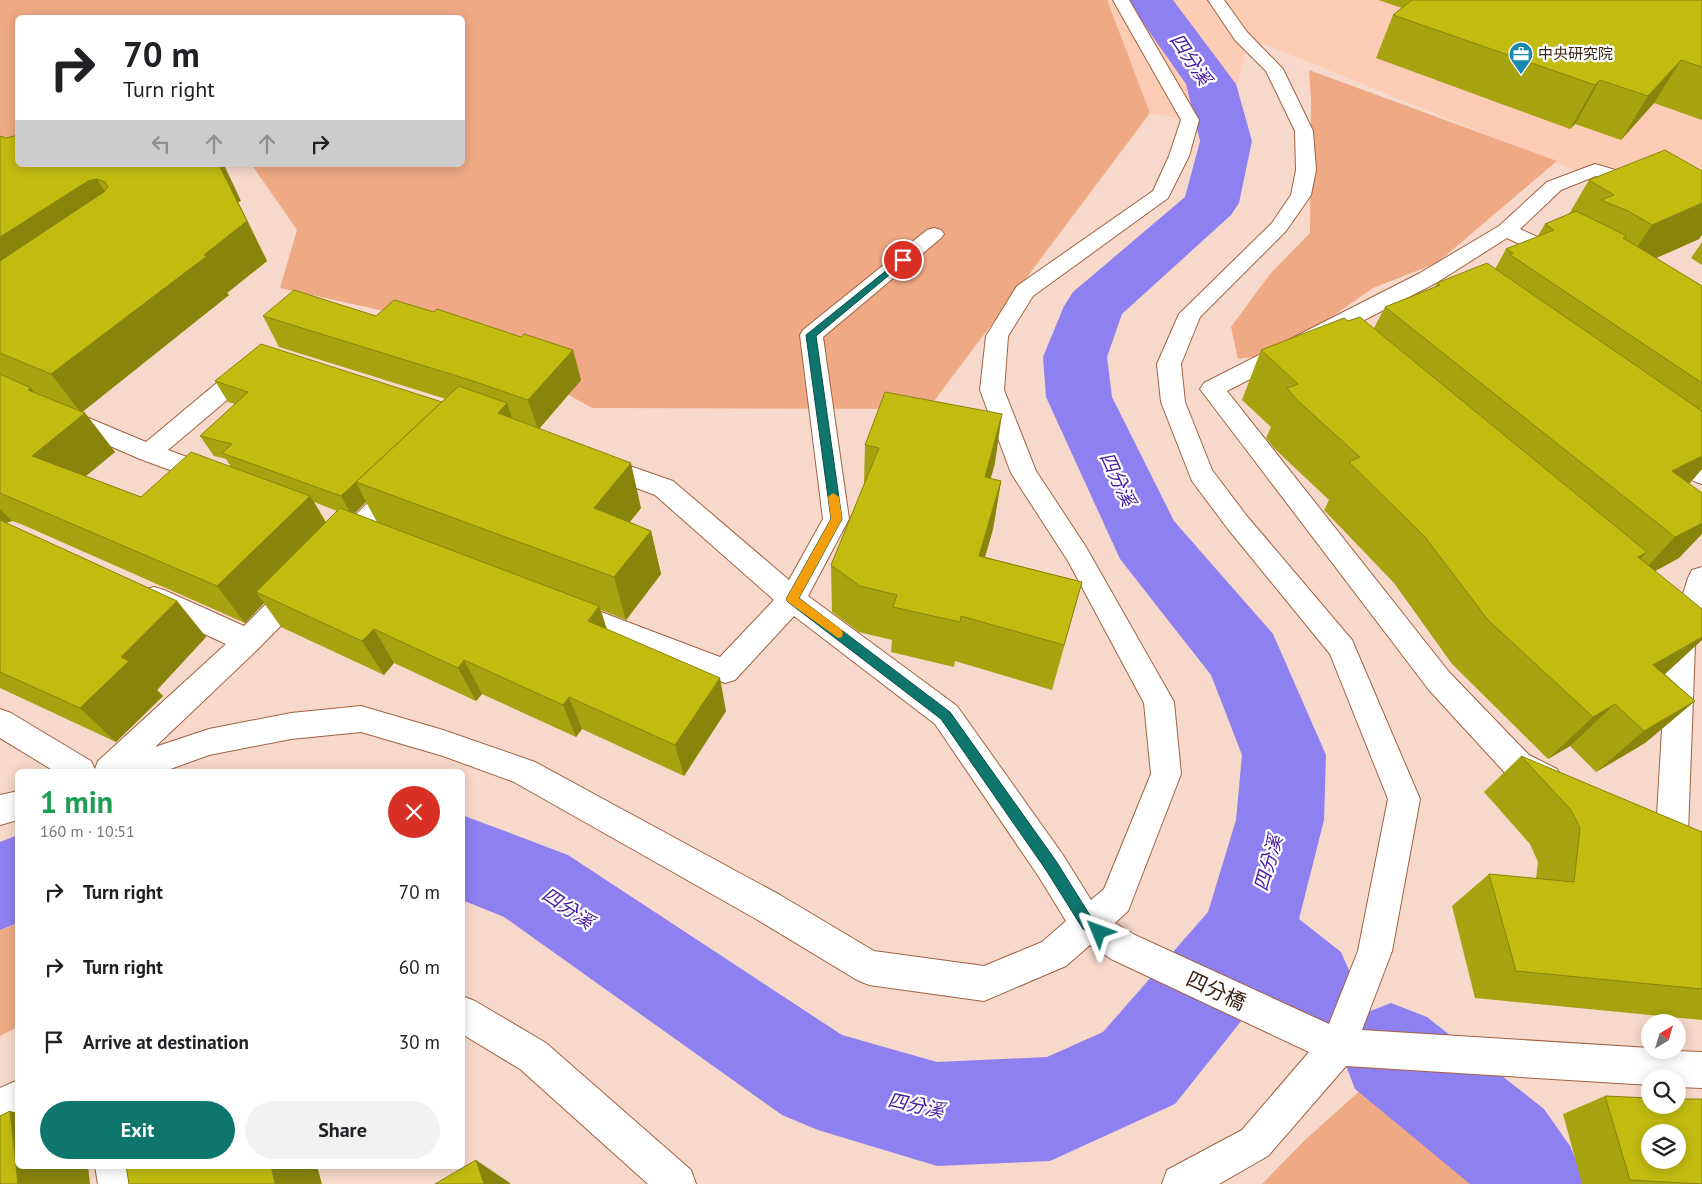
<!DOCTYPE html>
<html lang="en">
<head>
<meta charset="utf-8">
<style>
  body { margin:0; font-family:"PT Sans","Noto Sans TC",sans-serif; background:#f2f2f2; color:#202124; height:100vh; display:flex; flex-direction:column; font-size:19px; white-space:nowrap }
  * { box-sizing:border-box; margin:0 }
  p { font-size:16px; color:#757577 }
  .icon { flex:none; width:28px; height:28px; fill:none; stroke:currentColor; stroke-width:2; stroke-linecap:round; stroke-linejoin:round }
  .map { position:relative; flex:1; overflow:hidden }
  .side { position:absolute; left:15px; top:769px; width:450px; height:400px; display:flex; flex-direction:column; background:#fff; border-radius:8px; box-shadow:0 2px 12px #0003 }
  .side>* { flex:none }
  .top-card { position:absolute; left:15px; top:15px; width:450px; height:152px; border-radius:8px; box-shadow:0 2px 12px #0003; background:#fff; color:#202124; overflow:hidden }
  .needle { width:32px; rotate:38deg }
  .controls { position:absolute; left:1641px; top:1014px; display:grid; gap:10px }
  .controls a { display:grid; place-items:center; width:45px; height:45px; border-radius:50%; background:#fff; box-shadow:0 2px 12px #0003; font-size:25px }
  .pin { position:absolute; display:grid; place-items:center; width:42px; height:42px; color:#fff; margin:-21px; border:2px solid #fff; border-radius:50%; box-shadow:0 1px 5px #0007 }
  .me { position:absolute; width:55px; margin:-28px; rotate:314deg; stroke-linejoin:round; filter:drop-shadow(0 0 4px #0008) }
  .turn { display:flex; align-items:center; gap:18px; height:105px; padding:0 25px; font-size:22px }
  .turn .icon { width:65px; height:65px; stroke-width:2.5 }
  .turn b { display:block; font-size:35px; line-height:42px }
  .lanes { display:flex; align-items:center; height:48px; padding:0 25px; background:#0003; justify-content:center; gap:25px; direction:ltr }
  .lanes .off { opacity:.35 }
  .round { display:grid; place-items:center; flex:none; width:52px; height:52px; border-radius:26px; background:#f2f2f2 }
  .overview { display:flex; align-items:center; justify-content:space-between; height:85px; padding:0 25px }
  h1 { font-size:30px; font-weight:600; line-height:38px; color:#1e9e55 }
  .cta { display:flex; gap:10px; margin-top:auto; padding:10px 25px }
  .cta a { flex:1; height:58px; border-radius:30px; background:#0f766e; color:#fff; font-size:20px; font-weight:600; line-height:58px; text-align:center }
  .cta a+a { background:#f2f2f2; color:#202124 }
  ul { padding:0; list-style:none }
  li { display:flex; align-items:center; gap:15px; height:75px; padding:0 25px }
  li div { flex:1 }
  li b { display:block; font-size:19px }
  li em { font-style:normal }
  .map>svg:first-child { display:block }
  .built { fill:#fcccb5 }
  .green { fill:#f0a985 }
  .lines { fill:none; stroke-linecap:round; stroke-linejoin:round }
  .river { fill:#8f80f1; fill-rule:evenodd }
  .minor-casing { stroke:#a16241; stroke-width:2 }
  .minor { fill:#fff; fill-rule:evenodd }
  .wall { fill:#a7a20f; fill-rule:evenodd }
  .shaded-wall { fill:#88840c }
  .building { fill:#c2bc11; stroke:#88840c; fill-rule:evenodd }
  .route { fill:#0f766e; stroke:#0a4d48 }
  .slow { fill:#f59e0b }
  .labels { text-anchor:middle; stroke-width:4.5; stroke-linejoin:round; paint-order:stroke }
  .far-poi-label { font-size:15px; fill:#3f2416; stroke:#fff; text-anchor:start }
  .water-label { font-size:19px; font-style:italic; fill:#4418a0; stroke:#fff }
  .near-street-label { font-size:21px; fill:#3f2416; stroke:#fff }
</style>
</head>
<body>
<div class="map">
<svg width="1702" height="1184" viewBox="0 0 1702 1184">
  <rect width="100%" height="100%" fill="#f7d9cb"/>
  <!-- built -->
  <polygon class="built" points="1107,0 1702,0 1702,222 1249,38 1227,126 1150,113"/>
  <!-- green -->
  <g class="green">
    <polygon points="0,0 1107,0 1150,113 928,409 592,408 443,324 280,288 297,230 252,165 462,165 462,18 18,18 17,156 0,161"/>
    <polygon points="1309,70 1557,161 1437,263 1373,288 1280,353 1238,359 1231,327 1270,274 1310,233 1311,99"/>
    <polygon points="17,924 17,1027 0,1036 0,930"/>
    <polygon points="1364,1087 1504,1184 1262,1184 1305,1140"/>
  </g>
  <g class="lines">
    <!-- river -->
    <g class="river">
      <polygon points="1127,0 1173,0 1236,84 1252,141 1239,203 1231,215 1122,314 1107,357 1112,397 1174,521 1273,634 1326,755 1324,820 1299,919 1341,952 1356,986 1341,1020 1307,1035 1273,1020 1254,1005 1175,1104 1050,1161 937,1166 818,1130 782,1115 504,917 462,900 462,815 568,855 842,1035 937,1062 1047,1057 1103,1032 1208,912 1236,820 1242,755 1211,675 1120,559 1046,397 1043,357 1064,306 1073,292 1185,197 1200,141 1186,84"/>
      <polygon points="18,835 18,923 0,930 0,842"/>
      <polygon points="1391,1003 1427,1017 1544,1109 1570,1146 1586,1184 1470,1184 1355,1089 1341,1053 1355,1017"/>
    </g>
    <defs>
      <g id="minor">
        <polygon points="1113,0 1129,0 1199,120 1189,156 1168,198 1033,296 1008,336 1004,390 1036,471 1086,547 1174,702 1181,774 1128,911 1115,923 1135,935 1329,1024 1358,951 1388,799 1330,654 1228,529 1192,481 1161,402 1157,364 1179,314 1272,223 1291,195 1296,170 1295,131 1266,71 1235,40 1208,0 1224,0 1247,32 1283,69 1313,131 1316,170 1311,195 1286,231 1200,317 1181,364 1185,402 1212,470 1246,515 1352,640 1420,799 1392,951 1362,1030 1650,1048 1650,1050 1702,1052 1702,1088 1678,1087 1678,1078 1650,1078 1650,1085 1346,1066 1268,1156 1219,1184 1162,1184 1167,1170 1242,1130 1309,1052 1111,959 1090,945 1066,966 984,1001 869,985 857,980 756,919 514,782 443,756 361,732 291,739 209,755 165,771 54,771 0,738 0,709 11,713 91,761 95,769 98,761 226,644 144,606 140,598 144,590 154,587 164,590 244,626 289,581 299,578 309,581 313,589 309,597 258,649 155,747 209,729 291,713 361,706 443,730 535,762 780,895 874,951 984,966 1042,942 1066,921 1039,877 935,724 794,616 735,680 725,683 562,620 558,612 562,604 572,601 720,657 774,600 655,495 589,470 585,464 589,458 598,455 673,481 789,580 823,519 800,335 803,330 927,230 934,228 941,230 944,234 941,238 823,337 849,519 808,596 957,706 1063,855 1091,900 1104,889 1151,774 1144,703 1068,561 1011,473 980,390 986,336 1017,286 1153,191 1169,156 1181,120"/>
        <polygon points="1595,164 1632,175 1702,205 1702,218 1618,183 1596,176 1561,190 1520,229 1570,252 1574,257 1570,262 1563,263 1556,262 1507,238 1436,283 1227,391 1449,672 1529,755 1557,769 1562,779 1557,789 1546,793 1507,775 1429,690 1200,389 1204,383 1420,273 1499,226 1547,182"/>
        <polygon points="251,359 259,361 263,367 259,373 168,450 222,470 226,477 222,484 213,486 140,459 0,398 0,381 146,442 243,361"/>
        <path d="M1669 442 1678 445 1702 462V484C1687 480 1665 465 1657 451L1660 445Z"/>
        <polygon points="399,479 408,481 412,488 408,495 350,552 341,555 332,552 328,545 332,538 390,481"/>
        <polygon points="1702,567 1702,623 1695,645 1688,832 1683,843 1672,847 1661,843 1656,832 1667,645 1688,578 1692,570"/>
        <polygon points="18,791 18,820 0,825 0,795"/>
        <polygon points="462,996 475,1001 546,1043 691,1170 696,1184 648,1184 520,1069 462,1034"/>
        <polygon points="18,1080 18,1119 0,1127 0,1088"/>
        <polygon points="95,1166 133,1166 136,1184 98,1184"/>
      </g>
    </defs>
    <!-- minor casing -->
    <use href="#minor" class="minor-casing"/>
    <!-- minor -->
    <use href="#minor" class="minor"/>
  </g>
  <!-- wall -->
  <g class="wall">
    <polygon points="1378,0 1702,0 1702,120 1654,103 1621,140 1575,124 1570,129 1376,58 1393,15 1402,8"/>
    <path d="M0 136 241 201 238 202 267 261 227 293 229 295 82 412 85 413 115 452 86 476 141 497 231 467 226 459 214 456 200 436 235 404 228 402 215 381 442 402 446 399 279 347 263 316H376L434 312 521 337 573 350 581 380 539 429 641 508 630 522 651 531 661 574 626 620 601 610 607 629 726 711 684 776 582 729 576 737 482 694 476 701 394 663 384 675 281 627 264 603 245 623 21 524 12 521 6 523 177 601 206 637 157 690 163 696 116 742 0 688ZM314 502 337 511 326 522ZM366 502 377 522 354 513Z"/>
    <polygon points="1589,180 1699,239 1656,258 1702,286 1702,469 1689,484 1679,558 1655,571 1665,674 1695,701 1645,743 1596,772 1570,746 1548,759 1452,664 1394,583 1324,510 1329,500 1275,449 1266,438 1271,427 1242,400 1261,350 1348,321 1374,328 1385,307 1435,287 1437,283 1495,269 1506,249 1537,237 1545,224 1569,214"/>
    <polygon points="1702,242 1702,265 1691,258"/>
    <polygon points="865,445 995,463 990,479 1001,481 993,529 985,557 1082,582 1052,690 955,661 954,667 891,652 892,640 859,632 832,612 831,565 864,484"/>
    <polygon points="1521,756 1702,832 1702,1020 1475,998 1452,906 1489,874 1536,879 1538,862 1530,844 1484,792"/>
    <polygon points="1605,1096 1688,1100 1702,1184 1582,1184 1563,1114"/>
  </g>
  <!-- shaded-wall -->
  <g class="shaded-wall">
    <polygon points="1681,60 1654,103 1621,140 1648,96"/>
    <polygon points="1600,80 1575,124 1570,129 1595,85"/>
    <polygon points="219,165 224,165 241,201 238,202 267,261 227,293 229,295 81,413 51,374 204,255"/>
    <polygon points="97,179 121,218 0,296 0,237 88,181"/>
    <polygon points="1702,203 1702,235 1699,239 1618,275 1652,225"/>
    <polygon points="573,350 581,380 538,430 528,400"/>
    <polygon points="31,388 62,427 28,390"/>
    <polygon points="442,402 356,482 366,502 352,516 341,496"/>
    <polygon points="507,403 522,448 498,413"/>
    <polygon points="85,413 115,452 64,494 32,456"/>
    <polygon points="1002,414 995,463 978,525 985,477"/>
    <polygon points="1702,456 1702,469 1681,493 1672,471"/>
    <polygon points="631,463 641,508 606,551 594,508"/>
    <polygon points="1001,481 993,529 972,602 979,556"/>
    <polygon points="310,496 333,534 256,592 264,603 245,623 217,586"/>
    <polygon points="0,509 12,521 1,524 0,526"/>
    <polygon points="1702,523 1702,534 1679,558 1631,584 1675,537"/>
    <polygon points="651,531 661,574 626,620 614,577"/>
    <polygon points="1647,552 1604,598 1638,557"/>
    <polygon points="177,601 206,637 157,690 163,696 116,742 80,708 121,657"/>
    <polygon points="599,606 610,641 588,621"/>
    <polygon points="374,629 394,663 384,675 362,641"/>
    <polygon points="1702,637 1702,640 1663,676 1653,665"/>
    <polygon points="464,660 482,694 476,701 458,668"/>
    <polygon points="720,678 726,711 684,776 675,745"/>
    <polygon points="569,697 582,729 576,737 563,705"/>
    <polygon points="1695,701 1645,743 1596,772 1644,731"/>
    <polygon points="1615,704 1570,746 1548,759 1593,717"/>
    <polygon points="10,1111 18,1113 18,1166 88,1166 90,1184 18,1184"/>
    <polygon points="476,1160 510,1183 510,1184 484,1184"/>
    <polygon points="271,1166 317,1166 322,1184 275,1184"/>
  </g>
  <!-- building -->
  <g class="building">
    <polygon points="1412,0 1702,0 1702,67 1681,60 1648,96 1600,80 1595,85 1393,15"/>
    <polygon points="18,135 18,165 219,165 247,221 204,255 207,256 51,374 0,353 0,261 104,192 108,187 105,182 97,179 88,181 0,237 0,136 6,138"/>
    <polygon points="1665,150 1702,171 1702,203 1652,225 1628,211 1601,200 1614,195 1589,180"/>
    <polygon points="1576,211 1627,236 1623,238 1702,286 1702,383 1509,254 1513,253 1506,249 1554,230 1545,224"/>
    <polygon points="1487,263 1702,411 1702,456 1672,471 1702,493 1702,523 1675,537 1385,307 1440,285 1437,283"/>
    <polygon points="294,290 376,316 394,300 434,312 437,309 521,337 524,334 573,350 528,400 470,380 263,316"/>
    <polygon points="1360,317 1647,552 1638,557 1702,609 1702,637 1653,665 1695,701 1644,731 1615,704 1593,717 1488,620 1425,537 1349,462 1360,457 1297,400 1287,388 1298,384 1261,350 1344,318 1348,321"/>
    <polygon points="261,344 442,402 341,496 222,453 232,444 200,436 248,392 215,381"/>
    <polygon points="0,374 31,388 28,390 85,413 32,456 141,497 191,452 310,496 217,586 0,493"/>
    <polygon points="459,386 507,403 498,413 631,463 594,508 651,531 614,577 356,482"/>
    <polygon points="885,392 1002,414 985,477 1001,481 979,556 1082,582 1064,645 961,616 960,622 893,607 897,595 860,586 831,565 879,448 865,445"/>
    <polygon points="340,508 599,606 588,621 720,678 675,745 569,697 563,705 464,660 458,668 374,629 362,641 256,592"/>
    <polygon points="0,520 177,601 121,657 129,661 80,708 0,672"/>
    <polygon points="1521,756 1702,832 1702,989 1516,971 1489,874 1574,882 1580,828 1571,810"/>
    <path d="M1605 1096 1650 1098V1105H1678V1099H1702V1184L1630 1180ZM1650 1132H1678V1160H1650Z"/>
    <polygon points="10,1111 18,1184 0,1184 0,1116"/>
    <polygon points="476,1160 484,1184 435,1184"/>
    <polygon points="126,1166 271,1166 275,1184 129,1184"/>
  </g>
  <!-- route -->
  <polygon class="route" points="903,257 906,258 906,261 816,336 842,519 799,598 950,712 1056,861 1093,920 1104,927 1106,932 1104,937 1099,939 1083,929 1046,870 941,719 788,602 786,599 831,519 806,335"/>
  <!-- slow -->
  <polygon class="slow" points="833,493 839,497 842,519 799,598 842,630 843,633 842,637 838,638 788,602 786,599 831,519 828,497"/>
  <!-- icons -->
  <defs>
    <symbol id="office-pin" viewBox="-11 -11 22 30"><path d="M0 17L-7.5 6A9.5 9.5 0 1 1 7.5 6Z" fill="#1888ae" stroke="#fff"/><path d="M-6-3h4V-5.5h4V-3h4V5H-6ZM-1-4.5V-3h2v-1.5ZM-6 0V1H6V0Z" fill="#fff"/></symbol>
  </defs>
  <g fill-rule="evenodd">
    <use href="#office-pin" x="1507" y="40" width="28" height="38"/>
  </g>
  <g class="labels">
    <!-- far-poi labels -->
    <g class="far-poi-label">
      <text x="1538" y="59">中央研究院</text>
    </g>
    <!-- water labels -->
    <g class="water-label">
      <text transform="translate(1191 59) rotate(56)" y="7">四分溪</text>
      <text transform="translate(1118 479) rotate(65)" y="7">四分溪</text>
      <text transform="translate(1268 863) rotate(-74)" y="7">四分溪</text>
      <text transform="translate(568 908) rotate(34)" y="7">四分溪</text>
      <text transform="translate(916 1105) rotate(12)" y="7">四分溪</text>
    </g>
    <!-- near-street labels -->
    <g class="near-street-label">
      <text transform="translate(1216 991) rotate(25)" y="7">四分橋</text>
    </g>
  </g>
</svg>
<div class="controls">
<a><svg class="needle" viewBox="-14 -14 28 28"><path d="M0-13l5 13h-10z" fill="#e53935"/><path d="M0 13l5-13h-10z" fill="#757577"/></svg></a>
<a><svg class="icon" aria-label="search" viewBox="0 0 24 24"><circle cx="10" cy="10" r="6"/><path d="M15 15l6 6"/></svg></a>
<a><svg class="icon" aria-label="layers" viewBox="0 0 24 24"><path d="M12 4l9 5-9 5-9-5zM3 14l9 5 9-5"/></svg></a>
</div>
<div class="pin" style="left:903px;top:260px;background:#d93025"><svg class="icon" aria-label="arrive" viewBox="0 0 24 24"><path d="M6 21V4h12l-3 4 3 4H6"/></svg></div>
<svg class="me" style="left:1099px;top:932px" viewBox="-20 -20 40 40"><path d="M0-17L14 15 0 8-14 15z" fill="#0f766e" stroke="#fff" stroke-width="4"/></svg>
<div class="top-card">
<div class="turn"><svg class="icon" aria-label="right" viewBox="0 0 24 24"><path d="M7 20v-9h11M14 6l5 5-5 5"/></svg><div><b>70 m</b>Turn right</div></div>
<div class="lanes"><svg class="icon off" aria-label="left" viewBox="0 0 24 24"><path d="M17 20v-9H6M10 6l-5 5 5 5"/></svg><svg class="icon off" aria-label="ahead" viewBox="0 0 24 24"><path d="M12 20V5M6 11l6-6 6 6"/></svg><svg class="icon off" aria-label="ahead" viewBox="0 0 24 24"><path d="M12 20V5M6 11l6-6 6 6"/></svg><svg class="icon" aria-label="right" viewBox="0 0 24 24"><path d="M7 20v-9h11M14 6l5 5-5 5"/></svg></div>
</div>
<section class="side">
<div class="overview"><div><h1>1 min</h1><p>160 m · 10:51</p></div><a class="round" style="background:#d93025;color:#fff"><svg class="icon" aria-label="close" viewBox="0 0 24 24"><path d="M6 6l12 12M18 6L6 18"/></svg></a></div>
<ul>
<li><svg class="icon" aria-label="right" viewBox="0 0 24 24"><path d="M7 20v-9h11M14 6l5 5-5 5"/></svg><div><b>Turn right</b></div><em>70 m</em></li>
<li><svg class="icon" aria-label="right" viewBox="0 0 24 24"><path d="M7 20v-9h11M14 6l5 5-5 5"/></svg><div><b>Turn right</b></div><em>60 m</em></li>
<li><svg class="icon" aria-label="arrive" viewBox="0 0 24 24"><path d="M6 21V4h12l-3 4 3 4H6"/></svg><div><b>Arrive at destination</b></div><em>30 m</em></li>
</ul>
<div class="cta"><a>Exit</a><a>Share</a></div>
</section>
</div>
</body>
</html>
